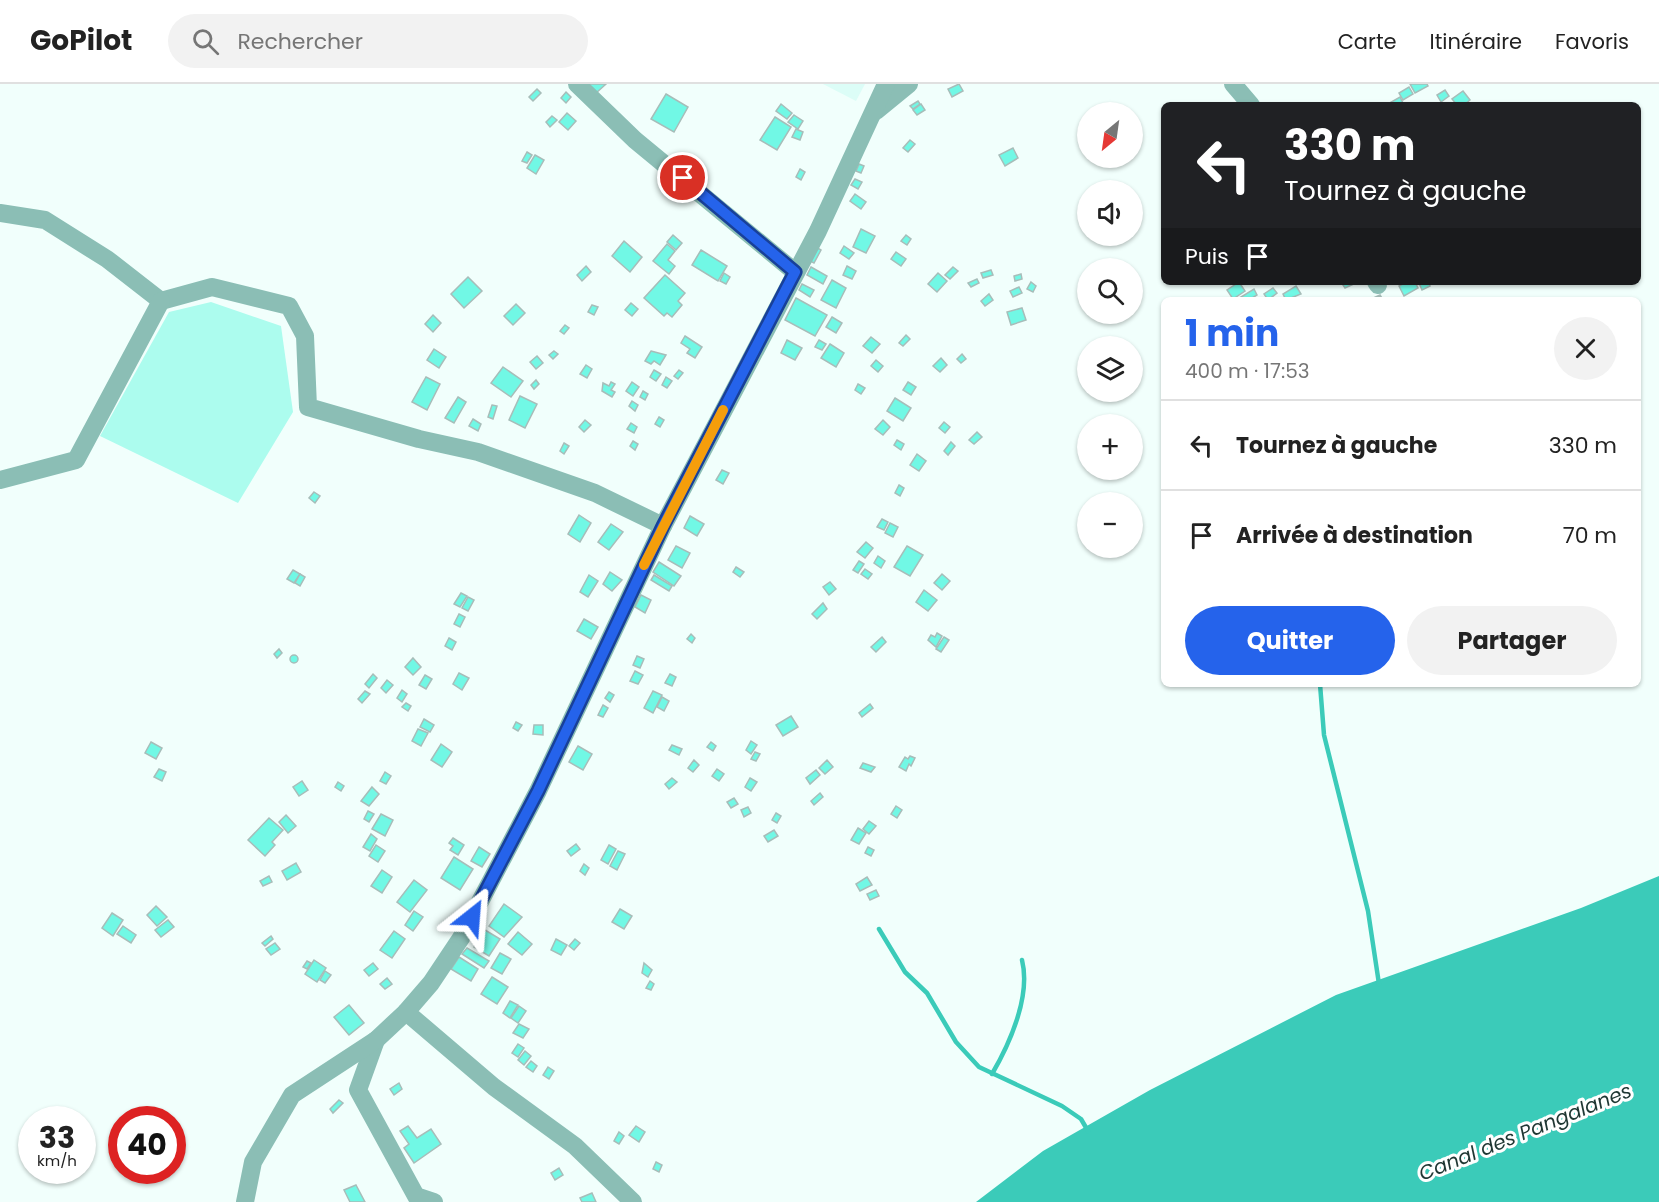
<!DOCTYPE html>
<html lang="fr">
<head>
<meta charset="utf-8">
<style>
  body { margin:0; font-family:Poppins,sans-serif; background:#f2f2f2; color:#222; height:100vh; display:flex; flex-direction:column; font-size:22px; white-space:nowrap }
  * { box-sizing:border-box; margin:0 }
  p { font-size:20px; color:#767676 }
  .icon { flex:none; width:33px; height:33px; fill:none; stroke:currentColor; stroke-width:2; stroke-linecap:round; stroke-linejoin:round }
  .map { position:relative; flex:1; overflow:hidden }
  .panel { position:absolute; left:1161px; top:213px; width:480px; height:390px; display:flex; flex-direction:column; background:#fff; border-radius:9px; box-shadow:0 2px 4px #0004 }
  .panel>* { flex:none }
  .hud { position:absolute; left:1161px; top:18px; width:480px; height:183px; border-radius:9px; box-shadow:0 2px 4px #0004; background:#202124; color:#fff; overflow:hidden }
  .needle { width:39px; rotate:209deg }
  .controls { position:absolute; left:1077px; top:18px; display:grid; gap:12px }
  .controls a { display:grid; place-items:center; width:66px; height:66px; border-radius:50%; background:#fff; box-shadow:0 2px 4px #0004; font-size:30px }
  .speed { position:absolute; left:18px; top:1022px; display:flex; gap:12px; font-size:30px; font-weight:700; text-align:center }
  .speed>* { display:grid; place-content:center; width:78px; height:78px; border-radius:50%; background:#fff; box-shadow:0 2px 4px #0004; line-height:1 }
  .speed small { font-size:15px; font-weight:400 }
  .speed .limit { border:9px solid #d22; background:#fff; color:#111 }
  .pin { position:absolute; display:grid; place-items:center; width:51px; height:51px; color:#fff; margin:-26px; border:3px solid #fff; border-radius:50%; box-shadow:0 2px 6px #0007 }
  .me { position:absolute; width:66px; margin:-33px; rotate:28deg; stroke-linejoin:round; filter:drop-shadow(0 0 4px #0008) }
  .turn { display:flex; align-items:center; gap:21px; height:126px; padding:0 24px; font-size:27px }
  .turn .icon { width:78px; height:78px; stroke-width:2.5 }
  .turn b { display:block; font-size:42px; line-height:51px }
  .then { display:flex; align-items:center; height:57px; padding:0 24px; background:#0003; gap:12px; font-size:22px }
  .round { display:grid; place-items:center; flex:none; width:63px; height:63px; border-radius:32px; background:#f2f2f2 }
  .head { display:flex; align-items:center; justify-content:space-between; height:102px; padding:0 24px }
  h1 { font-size:36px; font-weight:700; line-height:45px; color:#2563eb }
  .button { display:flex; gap:12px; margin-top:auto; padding:12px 24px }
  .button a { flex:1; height:69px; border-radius:36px; background:#2563eb; color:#fff; font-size:24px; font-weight:700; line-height:69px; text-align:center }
  .button a+a { background:#f2f2f2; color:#222 }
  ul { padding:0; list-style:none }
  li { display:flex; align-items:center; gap:18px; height:90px; padding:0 24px; border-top:2px solid #e0e0e0 }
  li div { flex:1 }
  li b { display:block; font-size:22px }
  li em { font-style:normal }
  header { display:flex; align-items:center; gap:36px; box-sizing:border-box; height:84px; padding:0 30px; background:#fff; border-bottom:2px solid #e0e0e0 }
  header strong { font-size:28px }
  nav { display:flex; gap:33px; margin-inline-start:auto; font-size:21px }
  .search { width:420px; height:54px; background:#f2f2f2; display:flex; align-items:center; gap:15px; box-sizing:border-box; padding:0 21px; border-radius:33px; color:#767676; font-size:22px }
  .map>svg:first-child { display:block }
  .built { fill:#dcfdf7 }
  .green { fill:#acfcee }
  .water { fill:#3bcbb9 }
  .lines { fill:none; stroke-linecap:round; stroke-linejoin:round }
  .stream { stroke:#3bcbb9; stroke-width:4.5 }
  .building { fill:#71f8e5; stroke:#a7bdb9; stroke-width:1.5 }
  .minor { stroke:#8bbeb5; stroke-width:18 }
  .route-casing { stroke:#184099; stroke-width:15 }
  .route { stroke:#2563eb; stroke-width:10 }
  .slow { stroke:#f59e0b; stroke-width:10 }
  .labels { text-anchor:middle; stroke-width:6; stroke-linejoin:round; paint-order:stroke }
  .water-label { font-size:20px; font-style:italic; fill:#1f3733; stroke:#fff }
</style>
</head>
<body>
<header>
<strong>GoPilot</strong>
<div class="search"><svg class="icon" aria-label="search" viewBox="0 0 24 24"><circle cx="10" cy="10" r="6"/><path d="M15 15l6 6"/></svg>Rechercher</div>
<nav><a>Carte</a><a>Itinéraire</a><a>Favoris</a></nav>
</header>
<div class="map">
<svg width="1659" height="1118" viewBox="0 0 1659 1118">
  <rect width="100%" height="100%" fill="#f1fffc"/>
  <!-- built -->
  <polygon class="built" points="823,0 865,0 856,17"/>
  <!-- green -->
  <polygon class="green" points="211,218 281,242 293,328 238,419 100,352 169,228"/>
  <!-- water -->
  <polygon class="water" points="1659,792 1659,1118 976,1118 1043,1067 1085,1043 1150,1006 1336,911 1581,824"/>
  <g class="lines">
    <!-- stream -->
    <g class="stream">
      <polyline points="1320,600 1324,651 1368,827 1379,900"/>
      <polyline points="879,845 905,888 927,909 956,958 979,983 1062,1022 1081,1035 1088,1047"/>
      <path d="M992 990C1010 959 1031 912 1022 876"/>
    </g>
  </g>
  <!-- building -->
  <g class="building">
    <polygon points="587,0 606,0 595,10"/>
    <polygon points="959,0 963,7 952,13 948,5"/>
    <polygon points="1410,0 1427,0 1428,2 1415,9"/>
    <polygon points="1409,3 1413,10 1403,16 1399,9"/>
    <polygon points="537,5 541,9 533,17 529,13"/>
    <polygon points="1445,6 1449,12 1441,18 1437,11"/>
    <polygon points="1463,7 1470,16 1464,21 1457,21 1452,15"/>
    <polygon points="566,8 571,13 566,19 561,14"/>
    <polygon points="666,10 688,23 674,48 651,35"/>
    <polygon points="1400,13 1404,21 1386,21"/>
    <polygon points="918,17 920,20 913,25 910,22"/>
    <polygon points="781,20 792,29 787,35 776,27"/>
    <polygon points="921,20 925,26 917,31 913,26"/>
    <polygon points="567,29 576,37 568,46 559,38"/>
    <polygon points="794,31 803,37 798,45 788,38"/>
    <polygon points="552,32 557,36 550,43 546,38"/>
    <polygon points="775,33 791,43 777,66 760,56"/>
    <polygon points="796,45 803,48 800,56 792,53"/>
    <polygon points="910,56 915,60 908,68 903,64"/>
    <polygon points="1013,64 1018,74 1005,82 999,71"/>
    <polygon points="527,68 532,71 527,79 522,77"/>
    <polygon points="535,71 544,76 536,90 527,84"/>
    <polygon points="859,80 864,82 861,89 856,87"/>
    <polygon points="800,85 805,88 801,96 796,93"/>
    <polygon points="855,95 862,98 858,105 851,101"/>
    <polygon points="855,110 866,118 861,125 850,117"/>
    <polygon points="861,145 875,152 866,169 853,163"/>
    <polygon points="673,151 682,159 676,166 667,158"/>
    <polygon points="906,151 911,155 907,161 901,157"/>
    <polygon points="624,157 642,173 630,188 612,172"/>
    <polygon points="667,160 675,167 668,176 675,182 669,190 653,177"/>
    <polygon points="844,162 854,169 849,175 840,169"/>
    <polygon points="816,163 821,166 814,179 808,176"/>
    <polygon points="701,166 727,182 718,197 692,181"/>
    <polygon points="896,168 906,175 901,182 891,175"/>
    <polygon points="586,182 591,188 582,197 577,191"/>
    <polygon points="847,182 856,187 852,195 843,191"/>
    <polygon points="811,183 827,192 823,200 807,191"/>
    <polygon points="953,183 958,187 950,195 945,191"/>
    <polygon points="991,186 993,191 983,194 981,189"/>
    <polygon points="724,189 730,193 726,200 720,197"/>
    <polygon points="938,189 947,197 937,208 928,200"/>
    <polygon points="1021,190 1022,195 1015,197 1014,192"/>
    <polygon points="665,191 685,209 678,217 682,221 672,233 667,229 664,232 644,214"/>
    <polygon points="468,193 482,207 464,224 451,210"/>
    <polygon points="977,195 979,199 971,203 968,199"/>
    <polygon points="832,196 846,204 836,224 821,216"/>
    <polygon points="1031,198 1036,202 1033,208 1027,205"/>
    <polygon points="1239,198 1245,207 1233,215 1227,206"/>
    <polygon points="1341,198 1358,198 1345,204"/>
    <polygon points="1406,198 1415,198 1418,204 1404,212 1399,202"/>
    <polygon points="1429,198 1430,202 1422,206 1419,199"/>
    <polygon points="802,200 814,206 810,213 799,206"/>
    <polygon points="1296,202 1301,210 1286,216 1283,210"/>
    <polygon points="1019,203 1022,209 1013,213 1010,207"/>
    <polygon points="1273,204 1277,209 1268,216 1264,210"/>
    <polygon points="1254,205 1257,211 1249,216 1236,216"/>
    <polygon points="989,210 993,216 985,222 981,217"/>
    <polygon points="1380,211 1383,216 1369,216"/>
    <polygon points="796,214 827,231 815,252 785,236"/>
    <polygon points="631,219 638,225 632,232 625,226"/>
    <polygon points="516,220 525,229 513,241 504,232"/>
    <polygon points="592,221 598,223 594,231 588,228"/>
    <polygon points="1022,224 1026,236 1011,241 1007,228"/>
    <polygon points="433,231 441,239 433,248 425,240"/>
    <polygon points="832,233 842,239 836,249 826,243"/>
    <polygon points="565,241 569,244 564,250 560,247"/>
    <polygon points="906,251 910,255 903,262 899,259"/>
    <polygon points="685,252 702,263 695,274 687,269 690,265 681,259"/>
    <polygon points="871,253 880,260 872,269 863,262"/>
    <polygon points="787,256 802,264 795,276 781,269"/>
    <polygon points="819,256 826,260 822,266 815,263"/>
    <polygon points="830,260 844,269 836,283 821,274"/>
    <polygon points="434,265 446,273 439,284 427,276"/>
    <polygon points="554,267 558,270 553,275 549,271"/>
    <polygon points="651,267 666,271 660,281 654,277 651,280 645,277"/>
    <polygon points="962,270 966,275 961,279 957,275"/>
    <polygon points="537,272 543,279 536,285 530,278"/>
    <polygon points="941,274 947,281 940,288 933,282"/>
    <polygon points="876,276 883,282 878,288 871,282"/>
    <polygon points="586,281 592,285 587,294 580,290"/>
    <polygon points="503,283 523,297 511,313 491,299"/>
    <polygon points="654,286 661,290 656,297 650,293"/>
    <polygon points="679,286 683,289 678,295 674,292"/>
    <polygon points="426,293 440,300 427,326 412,318"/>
    <polygon points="666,293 672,297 667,304 662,301"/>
    <polygon points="536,296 539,300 534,305 531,301"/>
    <polygon points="611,298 615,300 611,306 615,308 612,313 602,307 603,299 609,302"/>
    <polygon points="632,298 639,303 633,312 626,307"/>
    <polygon points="908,298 916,303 911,311 903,306"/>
    <polygon points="858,300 865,304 861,310 855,306"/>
    <polygon points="643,307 648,310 645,316 640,313"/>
    <polygon points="520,312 537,320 525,344 509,336"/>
    <polygon points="458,313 466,318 454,339 445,334"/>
    <polygon points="895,314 911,324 903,337 887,327"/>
    <polygon points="632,317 638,321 635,327 629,322"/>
    <polygon points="492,321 497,322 493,335 488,333"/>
    <polygon points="659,333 664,336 660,343 655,340"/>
    <polygon points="473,335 481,340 478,347 469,342"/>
    <polygon points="585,336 591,341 584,348 579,343"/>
    <polygon points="883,336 890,343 883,351 875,345"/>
    <polygon points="944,338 950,343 945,349 939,344"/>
    <polygon points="631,339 637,343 634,349 627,345"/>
    <polygon points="977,348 982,353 974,360 969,356"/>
    <polygon points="897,356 904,360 901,366 894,361"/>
    <polygon points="633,357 638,360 635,366 630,362"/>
    <polygon points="951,358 955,362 948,371 944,367"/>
    <polygon points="564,359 569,362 564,370 560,367"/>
    <polygon points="917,370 926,377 919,387 910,381"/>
    <polygon points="722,386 729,389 723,400 716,396"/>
    <polygon points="899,401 904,404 900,412 895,409"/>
    <polygon points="314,408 320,412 315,419 309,414"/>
    <polygon points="579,431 591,439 580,458 568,450"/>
    <polygon points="690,432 704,440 697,452 684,444"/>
    <polygon points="882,435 888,438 884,446 877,443"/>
    <polygon points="890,439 898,443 893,453 885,449"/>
    <polygon points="611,440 623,448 609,466 598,458"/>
    <polygon points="866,458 873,464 865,474 857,468"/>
    <polygon points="676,462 690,469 682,484 668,476"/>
    <polygon points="907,462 923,471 910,492 894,483"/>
    <polygon points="878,472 885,477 881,484 874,479"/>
    <polygon points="859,477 864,480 858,489 853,486"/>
    <polygon points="659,478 681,492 674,502 653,488"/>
    <polygon points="736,483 744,488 740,493 733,488"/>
    <polygon points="865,485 872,490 868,495 861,490"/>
    <polygon points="293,486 300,490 294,499 287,495"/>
    <polygon points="610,488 622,496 612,507 603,500"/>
    <polygon points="300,490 305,493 300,502 295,499"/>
    <polygon points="942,490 950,497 942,506 934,499"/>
    <polygon points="589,491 598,497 588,513 580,508"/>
    <polygon points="654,491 672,502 669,507 651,496"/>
    <polygon points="830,498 836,505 829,511 823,503"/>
    <polygon points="924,506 937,516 928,527 916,518"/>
    <polygon points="461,509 467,512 460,523 454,520"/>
    <polygon points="641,511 651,516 645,529 635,523"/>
    <polygon points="468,513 474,516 468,527 462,524"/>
    <polygon points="823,519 827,525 817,535 812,530"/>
    <polygon points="459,530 465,533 460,543 454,540"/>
    <polygon points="584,535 598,543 591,555 577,547"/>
    <polygon points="937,549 942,552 936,563 928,556 931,551 935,553"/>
    <polygon points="691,550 695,554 692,559 687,555"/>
    <polygon points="882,553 886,558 876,568 871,563"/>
    <polygon points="944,553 949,556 941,568 936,565"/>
    <polygon points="449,554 456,558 452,566 445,562"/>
    <polygon points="279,565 282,569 277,574 274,570"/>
    <circle cx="294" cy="575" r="4"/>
    <polygon points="637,572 644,575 640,584 633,581"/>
    <polygon points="413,574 421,583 413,591 405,583"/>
    <polygon points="635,587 643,591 638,600 630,597"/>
    <polygon points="459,589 469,594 462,606 453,600"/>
    <polygon points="373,590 377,594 369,604 365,600"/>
    <polygon points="670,590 676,593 672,602 665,599"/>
    <polygon points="425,591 432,595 426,605 419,601"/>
    <polygon points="387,596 393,601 386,609 381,604"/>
    <polygon points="402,606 407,610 402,618 397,614"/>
    <polygon points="365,607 370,610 362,619 358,615"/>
    <polygon points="653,607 662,611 653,629 644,624"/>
    <polygon points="609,608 614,611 610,618 605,614"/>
    <polygon points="662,613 669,617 664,627 657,623"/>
    <polygon points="406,619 411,622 408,627 402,623"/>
    <polygon points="870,620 873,624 862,633 859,629"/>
    <polygon points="603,621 608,624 603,633 598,631"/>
    <polygon points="791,632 798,643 783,652 776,641"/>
    <polygon points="424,635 434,641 430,648 420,643"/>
    <polygon points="516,638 522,641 518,647 513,644"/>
    <polygon points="534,641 543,641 543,651 533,650"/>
    <polygon points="418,645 428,649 421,662 412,657"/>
    <polygon points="751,657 757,661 751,670 746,666"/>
    <polygon points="151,658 162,664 156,675 145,669"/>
    <polygon points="711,658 716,662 713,667 707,663"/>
    <polygon points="441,660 452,668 442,683 431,676"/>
    <polygon points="672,661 682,665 679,671 669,666"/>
    <polygon points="578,662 592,670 583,686 569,678"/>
    <polygon points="755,668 760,670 756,677 751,675"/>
    <polygon points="910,672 915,674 911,682 909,680 906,687 899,683 905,673 908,675"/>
    <polygon points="694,676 699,681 693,688 688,684"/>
    <polygon points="827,676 833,683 825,690 819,684"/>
    <polygon points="863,679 875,683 871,688 860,684"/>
    <polygon points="159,685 166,688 162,697 154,693"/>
    <polygon points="717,685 724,690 719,697 712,692"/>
    <polygon points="816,686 820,691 810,700 806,694"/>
    <polygon points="385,688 391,692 386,700 380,697"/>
    <polygon points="672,694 677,698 669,705 665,700"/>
    <polygon points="750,694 757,698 751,707 745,703"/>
    <polygon points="302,697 308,706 299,712 293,703"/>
    <polygon points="338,698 344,702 341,707 335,703"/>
    <polygon points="372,703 379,710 369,722 361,717"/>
    <polygon points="820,709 823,713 814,721 811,717"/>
    <polygon points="734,714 738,720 731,724 727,718"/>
    <polygon points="896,722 902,726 897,734 891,730"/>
    <polygon points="748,723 751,729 744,733 741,726"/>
    <polygon points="368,727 374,730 369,738 364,735"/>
    <polygon points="776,729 781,732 777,739 772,736"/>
    <polygon points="381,730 393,736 385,752 372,745"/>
    <polygon points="286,731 296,742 288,749 279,738"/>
    <polygon points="269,734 283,746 272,758 275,761 265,772 248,756"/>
    <polygon points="869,737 876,742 869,750 863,745"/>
    <polygon points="858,744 866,749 859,760 851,756"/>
    <polygon points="774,746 778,752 768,758 764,752"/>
    <polygon points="371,750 377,755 370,767 363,763"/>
    <polygon points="453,754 464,761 458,771 450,766 453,762 449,759"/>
    <polygon points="576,760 580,765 571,772 567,767"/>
    <polygon points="376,761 385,767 378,778 369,772"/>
    <polygon points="609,761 616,765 608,780 601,776"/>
    <polygon points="479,763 490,770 482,783 471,777"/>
    <polygon points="868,763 874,766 871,772 865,769"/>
    <polygon points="618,767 625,770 617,786 610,782"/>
    <polygon points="454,773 473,785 460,806 441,794"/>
    <polygon points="296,779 301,788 287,796 282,787"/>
    <polygon points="584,780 589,784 585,791 580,787"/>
    <polygon points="382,786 392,793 382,809 371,802"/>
    <polygon points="269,792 272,798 263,802 260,797"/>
    <polygon points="867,793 872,801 860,807 856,800"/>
    <polygon points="414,796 427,806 410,828 397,818"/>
    <polygon points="876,806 879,812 870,816 867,810"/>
    <polygon points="504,820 522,833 504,853 489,842"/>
    <polygon points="156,822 167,833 157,842 147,831"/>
    <polygon points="620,825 632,832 624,845 612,838"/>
    <polygon points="414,827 423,833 413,847 405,841"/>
    <polygon points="112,829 123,836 113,852 102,844"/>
    <polygon points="168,836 174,843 161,853 155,846"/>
    <polygon points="123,842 136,851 131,859 117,850"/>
    <polygon points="485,846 500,855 489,872 474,863"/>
    <polygon points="394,847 405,855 392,874 380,866"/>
    <polygon points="518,848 532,860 522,871 508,860"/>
    <polygon points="271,852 273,855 265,862 262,859"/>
    <polygon points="556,855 567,861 561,871 551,866"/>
    <polygon points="575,855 580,859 574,866 569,862"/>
    <polygon points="275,859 280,865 271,871 266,865"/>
    <polygon points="467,864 489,877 484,884 462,870"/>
    <polygon points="500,869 511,875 502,890 491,884"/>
    <polygon points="459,873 478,885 471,897 451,885"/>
    <polygon points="314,876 326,884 317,898 305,890"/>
    <polygon points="307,877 311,879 307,885 303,883"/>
    <polygon points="373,879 378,885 369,892 364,886"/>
    <polygon points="644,879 652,886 648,893 642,889"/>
    <polygon points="325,887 331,891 325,899 320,896"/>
    <polygon points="492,893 508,903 497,920 481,910"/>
    <polygon points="387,894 392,900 385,905 380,900"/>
    <polygon points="650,897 654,900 651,906 646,904"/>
    <polygon points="510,917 518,921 510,934 503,929"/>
    <polygon points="349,921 364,939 349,951 334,933"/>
    <polygon points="519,922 526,927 518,939 511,934"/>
    <polygon points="519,940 529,945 523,954 513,949"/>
    <polygon points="518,960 524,964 518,973 512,969"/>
    <polygon points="525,967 531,972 524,981 518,976"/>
    <polygon points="531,977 537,982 533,988 526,983"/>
    <polygon points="548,983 554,987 549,995 543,991"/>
    <polygon points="399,999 402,1005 394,1011 390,1005"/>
    <polygon points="339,1016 343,1019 333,1029 330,1025"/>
    <polygon points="408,1042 417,1054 431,1045 441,1060 414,1079 404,1064 409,1060 400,1047"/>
    <polygon points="636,1042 645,1048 639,1058 629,1051"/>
    <polygon points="619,1048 624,1052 619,1060 614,1057"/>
    <polygon points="656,1078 662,1081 659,1088 653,1085"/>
    <polygon points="559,1084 563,1091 555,1096 551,1089"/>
    <polygon points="356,1101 365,1118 350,1118 344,1106"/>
    <polygon points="592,1109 596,1118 582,1118 580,1114"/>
  </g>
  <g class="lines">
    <!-- minor -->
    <g class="minor">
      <polyline points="577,0 635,56 795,188"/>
      <polyline points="1233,0 1251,21"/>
      <polyline points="876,27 909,0"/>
      <polyline points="0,129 45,136 107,175 161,217 212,203 289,222 305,252 308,323 419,355 478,368 595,409 663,442"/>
      <polyline points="1376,198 1378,201"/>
      <polyline points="0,396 76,376 161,217"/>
      <polyline points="376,956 358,1006 416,1112 434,1118"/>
      <polyline points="245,1118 253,1078 292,1011 376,956 406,928"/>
      <polyline points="633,1118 575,1062 494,1003 406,928 431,899 461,854 538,707 663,442 818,147 886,0"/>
    </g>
  </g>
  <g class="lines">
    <defs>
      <polyline id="route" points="472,833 538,707 663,442 795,188 683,94"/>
    </defs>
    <!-- route casing -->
    <use href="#route" class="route-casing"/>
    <!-- route -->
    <use href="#route" class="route"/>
    <!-- slow -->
    <polyline class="slow" points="644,481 723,326"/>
  </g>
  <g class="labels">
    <!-- water labels -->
    <g class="water-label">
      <text transform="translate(1525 1048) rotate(-22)" y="7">Canal des Pangalanes</text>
    </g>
  </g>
</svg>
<div class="controls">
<a><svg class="needle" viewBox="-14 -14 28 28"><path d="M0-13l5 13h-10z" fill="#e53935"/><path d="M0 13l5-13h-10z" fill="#767676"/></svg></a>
<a><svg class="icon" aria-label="sound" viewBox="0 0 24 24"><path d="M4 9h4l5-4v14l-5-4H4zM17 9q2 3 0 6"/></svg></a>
<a><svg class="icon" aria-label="search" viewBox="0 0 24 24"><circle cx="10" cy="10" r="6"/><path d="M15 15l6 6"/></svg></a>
<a><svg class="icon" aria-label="layers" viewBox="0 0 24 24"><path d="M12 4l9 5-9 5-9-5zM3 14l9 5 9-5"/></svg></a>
<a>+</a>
<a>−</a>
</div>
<div class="speed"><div>33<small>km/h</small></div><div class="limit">40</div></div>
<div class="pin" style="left:683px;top:94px;background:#d93025"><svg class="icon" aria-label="arrive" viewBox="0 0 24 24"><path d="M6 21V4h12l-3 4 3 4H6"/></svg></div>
<svg class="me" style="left:472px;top:833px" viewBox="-20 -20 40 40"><path d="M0-17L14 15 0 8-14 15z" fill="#2563eb" stroke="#fff" stroke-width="4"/></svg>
<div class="hud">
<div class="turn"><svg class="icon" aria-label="left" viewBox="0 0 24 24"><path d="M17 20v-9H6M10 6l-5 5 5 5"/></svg><div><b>330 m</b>Tournez à gauche</div></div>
<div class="then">Puis<svg class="icon" aria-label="arrive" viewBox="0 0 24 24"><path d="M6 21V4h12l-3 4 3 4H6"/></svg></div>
</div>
<section class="panel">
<div class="head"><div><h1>1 min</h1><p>400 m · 17:53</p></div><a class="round"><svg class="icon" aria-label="close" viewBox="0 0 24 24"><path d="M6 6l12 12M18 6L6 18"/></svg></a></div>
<ul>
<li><svg class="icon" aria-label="left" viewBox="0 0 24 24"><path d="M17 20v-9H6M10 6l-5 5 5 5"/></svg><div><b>Tournez à gauche</b></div><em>330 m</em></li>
<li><svg class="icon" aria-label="arrive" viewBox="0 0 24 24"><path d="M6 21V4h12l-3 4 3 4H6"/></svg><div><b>Arrivée à destination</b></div><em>70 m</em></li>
</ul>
<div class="button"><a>Quitter</a><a>Partager</a></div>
</section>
</div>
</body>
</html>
